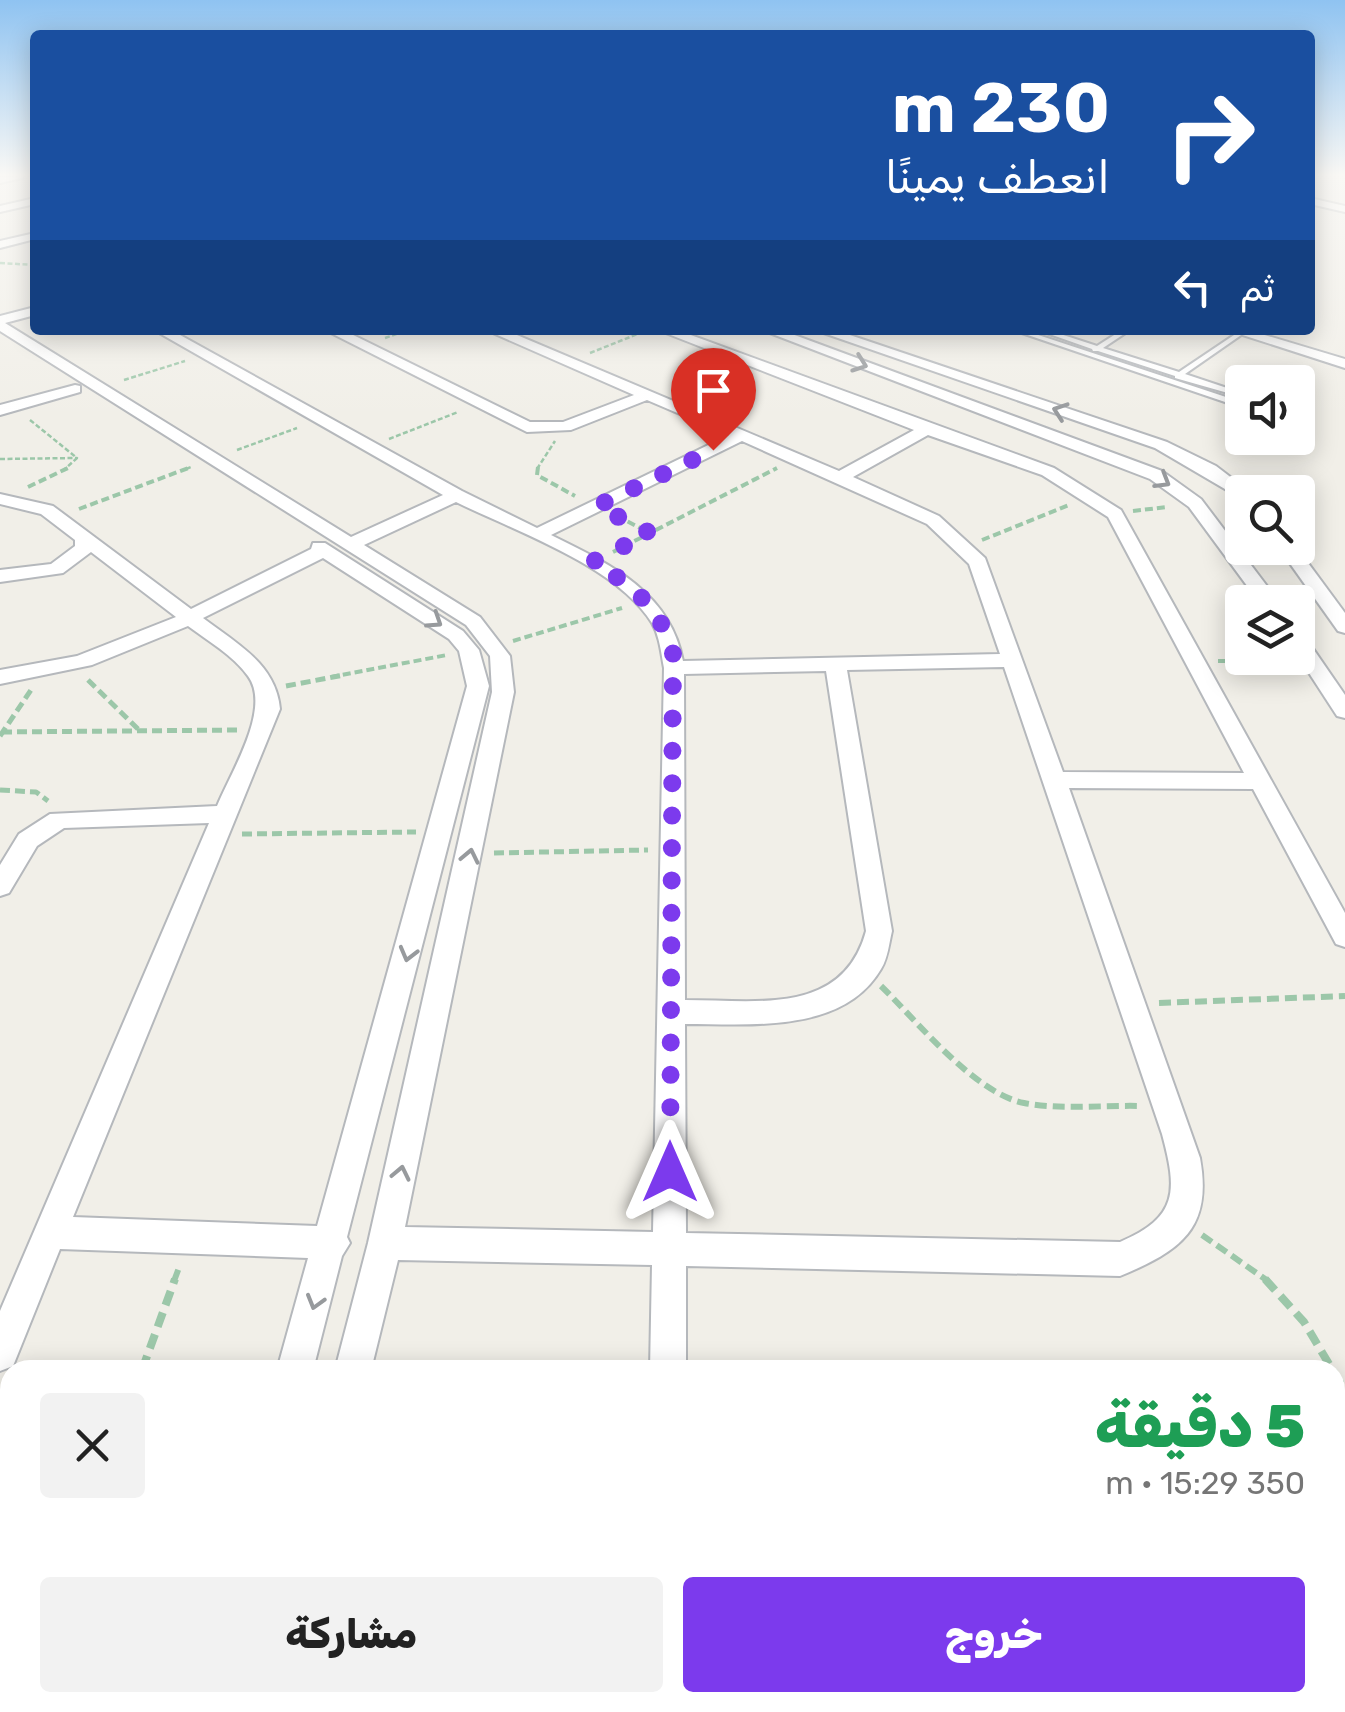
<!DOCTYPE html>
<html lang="ar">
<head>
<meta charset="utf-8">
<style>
  body { margin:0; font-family:Rubik,Cairo,sans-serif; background:#f2f2f2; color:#222; direction:rtl; height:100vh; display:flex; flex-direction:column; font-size:38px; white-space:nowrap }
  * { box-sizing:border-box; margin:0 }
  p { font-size:32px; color:#767676 }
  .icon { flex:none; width:55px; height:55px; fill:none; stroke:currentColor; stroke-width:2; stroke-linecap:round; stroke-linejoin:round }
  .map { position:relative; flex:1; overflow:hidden; direction:ltr }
  .sheet { position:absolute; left:0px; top:1360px; width:1345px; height:352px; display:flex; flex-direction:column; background:#fff; border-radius:30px 30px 0 0; box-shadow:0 5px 25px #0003; direction:rtl }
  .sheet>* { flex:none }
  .guide { position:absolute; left:30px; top:30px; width:1285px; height:305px; border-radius:10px; box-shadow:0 5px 25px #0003; direction:rtl; background:#1a4fa0; color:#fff; overflow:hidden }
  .buttons { position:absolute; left:1225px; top:365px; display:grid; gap:20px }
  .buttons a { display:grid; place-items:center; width:90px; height:90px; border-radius:10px; background:#fff; box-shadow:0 5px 25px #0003; font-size:50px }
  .pin { position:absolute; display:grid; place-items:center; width:85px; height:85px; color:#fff; margin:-102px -42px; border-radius:50% 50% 50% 0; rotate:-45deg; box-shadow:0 0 10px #0007 }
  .pin .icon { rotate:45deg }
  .me { position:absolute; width:110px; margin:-55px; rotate:0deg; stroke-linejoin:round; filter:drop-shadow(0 0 8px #0008) }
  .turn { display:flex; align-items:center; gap:35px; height:210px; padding:0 40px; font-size:45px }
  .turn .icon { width:130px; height:130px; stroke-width:2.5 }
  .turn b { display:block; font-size:70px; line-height:85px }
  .then { display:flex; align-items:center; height:95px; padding:0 40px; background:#0003; gap:20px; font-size:38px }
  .round { display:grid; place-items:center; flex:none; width:105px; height:105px; border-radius:10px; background:#f2f2f2 }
  .summary { display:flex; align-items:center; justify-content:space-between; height:170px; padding:0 40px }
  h1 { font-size:60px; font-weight:800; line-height:75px; color:#1e9e55 }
  .cta { display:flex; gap:20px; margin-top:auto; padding:20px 40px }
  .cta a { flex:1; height:115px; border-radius:10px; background:#7c3aed; color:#fff; font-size:40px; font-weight:800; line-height:115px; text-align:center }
  .cta a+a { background:#f2f2f2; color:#222 }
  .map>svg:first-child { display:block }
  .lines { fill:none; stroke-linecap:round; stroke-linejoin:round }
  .lane-casing { stroke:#b5b8bc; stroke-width:4 }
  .street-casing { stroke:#b5b8bc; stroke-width:4 }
  .path-far4 { stroke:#9cc7a9; stroke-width:2.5; stroke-dasharray:5 2.5; stroke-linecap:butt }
  .path-far3 { stroke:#9cc7a9; stroke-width:4; stroke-dasharray:8 4; stroke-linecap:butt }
  .path-far2 { stroke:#9cc7a9; stroke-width:5; stroke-dasharray:10 5; stroke-linecap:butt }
  .path-far1 { stroke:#9cc7a9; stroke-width:6; stroke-dasharray:12 6; stroke-linecap:butt }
  .path { stroke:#9cc7a9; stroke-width:8; stroke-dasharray:15 8; stroke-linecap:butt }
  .lane { fill:#fff; fill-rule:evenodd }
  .street { fill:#fff; fill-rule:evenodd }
  .oneway { stroke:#979a9d }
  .route { stroke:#7c3aed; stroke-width:18; stroke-dasharray:0 32.4 }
</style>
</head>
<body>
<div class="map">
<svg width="1345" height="1712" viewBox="0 0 1345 1712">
  <rect width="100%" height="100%" fill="#f1efe8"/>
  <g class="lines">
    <defs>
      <g id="lane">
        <polygon points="1013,330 1023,330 1232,399 1242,399 1242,403 1228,403"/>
        <polygon points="1038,330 1048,330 1097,346 1122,330 1130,330 1103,348 1179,372 1240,331 1244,331 1244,333 1185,374 1242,393 1242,397 1175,378 1175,376 1098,351 1093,351 1092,349"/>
      </g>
      <g id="street">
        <polygon points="23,176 22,178 0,183 0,177"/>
        <polygon points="35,198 35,204 0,212 0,206"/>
        <polygon points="1310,198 1345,206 1345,212 1310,204"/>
        <polygon points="35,233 35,239 0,248 0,241"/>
        <path d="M35 307V315L5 323 351 537 443 495 154 330H171L462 491 537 528 729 435 647 400 571 430 527 432 325 330H343L530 422H563L634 395 486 330H505L839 471 914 430 658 330H677L1054 468 1121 510 1345 913V947L1336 944 1253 789 1069 788 1200 1158C1213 1229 1180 1251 1120 1276L686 1266V1370H650L652 1265 398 1260 371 1370H335L368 1243 492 692 490 656 466 625 0 331V316ZM928 435 1042 475 1108 517 1244 773 1063 772 985 558 939 516 853 477ZM742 441 927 524 969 564 1000 654 683 661C670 592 610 564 551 535ZM456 502C515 531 617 566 652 623 660 637 661 653 664 668L653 1232 405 1227 514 692 510 656 480 617 364 545ZM1004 667 1162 1134C1177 1190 1179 1217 1120 1242L686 1233 685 1024C750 1024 843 1034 881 969 888 958 889 943 892 931L847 670ZM826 671 866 931C843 1016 757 1000 685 1000L684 674Z"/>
        <polygon points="762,330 781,330 1162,471 1201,499 1279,602 1259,602 1189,507 1150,479"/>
        <polygon points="815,330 835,330 1167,442 1216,466 1250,492 1242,492 1242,499 1155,448"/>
        <polygon points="1227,330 1248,330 1345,359 1345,368"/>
        <polygon points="75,385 80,386 80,392 0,415 0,405"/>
        <path d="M0 494 53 506 191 609 311 549 313 543H325L463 631 479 650 489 686 347 1237 350 1243 342 1256 313 1370H277L308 1258 60 1249 13 1366 0 1371V1311L209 823 64 828 37 846 9 893 0 896V865L19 834 50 814 217 806C231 772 272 708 248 676 233 655 208 641 188 626L92 665 0 684V670L77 656 176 617 91 552 63 573 0 582V570L51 564 75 546V540L41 514 0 504ZM323 558 449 639 459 651 467 686 317 1226 73 1217 280 709C276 664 236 643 203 618Z"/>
        <polygon points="1279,548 1297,548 1345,613 1345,633 1338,631"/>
        <polygon points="1298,635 1305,637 1345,695 1345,718 1337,716 1298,656"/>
        <rect x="1335" y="1594" width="10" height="42"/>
        <polygon points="175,1702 219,1702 216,1712 172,1712"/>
        <polygon points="248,1702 292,1702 289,1712 245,1712"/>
      </g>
    </defs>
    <!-- lane casing -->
    <use href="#lane" class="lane-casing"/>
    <!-- street casing -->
    <use href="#street" class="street-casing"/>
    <!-- path-far4 -->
    <g class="path-far4">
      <polyline points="0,263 35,265"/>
      <polyline points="385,338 408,330"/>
      <polyline points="590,353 645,331"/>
      <polyline points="124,380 185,361"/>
      <polyline points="30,420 77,458 65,469"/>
      <polyline points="389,439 458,412"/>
      <polyline points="237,450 297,428"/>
      <polyline points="0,459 77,458"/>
      <polyline points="186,469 191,467"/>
      <polyline points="537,469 555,441"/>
    </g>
    <!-- path-far3 -->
    <g class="path-far3">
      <polyline points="538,467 537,475 575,496"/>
      <polyline points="28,487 70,467"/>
      <polyline points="79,509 191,467"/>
      <polyline points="1133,511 1167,507"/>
      <polyline points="617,516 650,533"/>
      <polyline points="982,540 1069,505"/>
      <polyline points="613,552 777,468"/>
      <polyline points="513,641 622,608"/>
      <polyline points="1218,661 1287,661"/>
      <polyline points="331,677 447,655"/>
    </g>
    <!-- path-far2 -->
    <g class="path-far2">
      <polyline points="88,680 140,731"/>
      <polyline points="286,686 344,675"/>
      <polyline points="2,732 240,730"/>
      <polyline points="0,736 31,690"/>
      <polyline points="0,790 36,792 48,801"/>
      <polyline points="242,834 416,832"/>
      <polyline points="494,853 648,850"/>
    </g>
    <!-- path-far1 -->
    <g class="path-far1">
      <path d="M881 986C917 1021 974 1093 1024 1103 1061 1110 1104 1105 1141 1106"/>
      <polyline points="1159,1003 1345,996"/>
      <polyline points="1202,1235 1268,1281"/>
      <polyline points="174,1281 180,1265"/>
    </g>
    <!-- path -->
    <g class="path">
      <polyline points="1265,1279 1304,1322 1345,1391"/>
      <polyline points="142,1370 175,1279"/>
      <polyline points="0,1430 10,1430"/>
      <polyline points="1163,1702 1165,1712"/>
      <polyline points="19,1712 22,1702"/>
    </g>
    <!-- lane -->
    <use href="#lane" class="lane"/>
    <!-- street -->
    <use href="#street" class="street"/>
  </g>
  <!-- one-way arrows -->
  <defs><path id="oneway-chevron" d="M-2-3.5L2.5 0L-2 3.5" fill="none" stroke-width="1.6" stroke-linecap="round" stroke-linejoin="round" transform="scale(2.5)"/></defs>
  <g class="oneway">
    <use href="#oneway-chevron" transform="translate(860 364) rotate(20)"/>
    <use href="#oneway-chevron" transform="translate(1060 411) rotate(-161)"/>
    <use href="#oneway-chevron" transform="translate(1163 481) rotate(31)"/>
    <use href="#oneway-chevron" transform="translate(435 621) rotate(33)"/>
    <use href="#oneway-chevron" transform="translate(470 856) rotate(-78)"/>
    <use href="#oneway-chevron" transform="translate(408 954) rotate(105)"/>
    <use href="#oneway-chevron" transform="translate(401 1173) rotate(-78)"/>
    <use href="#oneway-chevron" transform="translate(315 1302) rotate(106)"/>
  </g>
  <!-- sky -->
  <linearGradient id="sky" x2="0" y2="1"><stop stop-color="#8fc3f1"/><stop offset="0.42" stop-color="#f9f8f5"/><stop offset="1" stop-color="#f9f8f5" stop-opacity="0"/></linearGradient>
  <rect width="1345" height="416" fill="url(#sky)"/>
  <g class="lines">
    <!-- route -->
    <path class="route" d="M670 1172 673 652C660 608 632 584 592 562L650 533 597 506 713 450"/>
  </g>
</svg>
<div class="buttons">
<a><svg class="icon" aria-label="sound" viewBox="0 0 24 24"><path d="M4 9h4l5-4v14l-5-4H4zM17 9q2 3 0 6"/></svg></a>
<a><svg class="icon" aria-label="search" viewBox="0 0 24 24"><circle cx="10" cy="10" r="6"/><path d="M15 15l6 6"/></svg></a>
<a><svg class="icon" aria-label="layers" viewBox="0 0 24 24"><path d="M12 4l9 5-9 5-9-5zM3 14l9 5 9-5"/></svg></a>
</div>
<div class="pin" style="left:713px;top:450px;background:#d93025"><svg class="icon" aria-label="arrive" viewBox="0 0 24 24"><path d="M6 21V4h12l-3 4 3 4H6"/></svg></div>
<svg class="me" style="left:670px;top:1172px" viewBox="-20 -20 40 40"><path d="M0-17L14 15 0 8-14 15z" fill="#7c3aed" stroke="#fff" stroke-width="4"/></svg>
<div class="guide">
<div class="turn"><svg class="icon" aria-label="right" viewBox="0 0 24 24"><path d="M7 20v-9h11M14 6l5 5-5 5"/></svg><div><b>230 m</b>انعطف يمينًا</div></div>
<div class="then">ثم<svg class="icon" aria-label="left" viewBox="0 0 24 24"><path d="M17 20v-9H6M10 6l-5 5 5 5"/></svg></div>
</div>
<section class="sheet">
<div class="summary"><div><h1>5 دقيقة</h1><p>350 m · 15:29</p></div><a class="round"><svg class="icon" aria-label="close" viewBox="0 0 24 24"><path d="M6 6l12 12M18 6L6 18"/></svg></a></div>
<div class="cta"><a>خروج</a><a>مشاركة</a></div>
</section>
</div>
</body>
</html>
